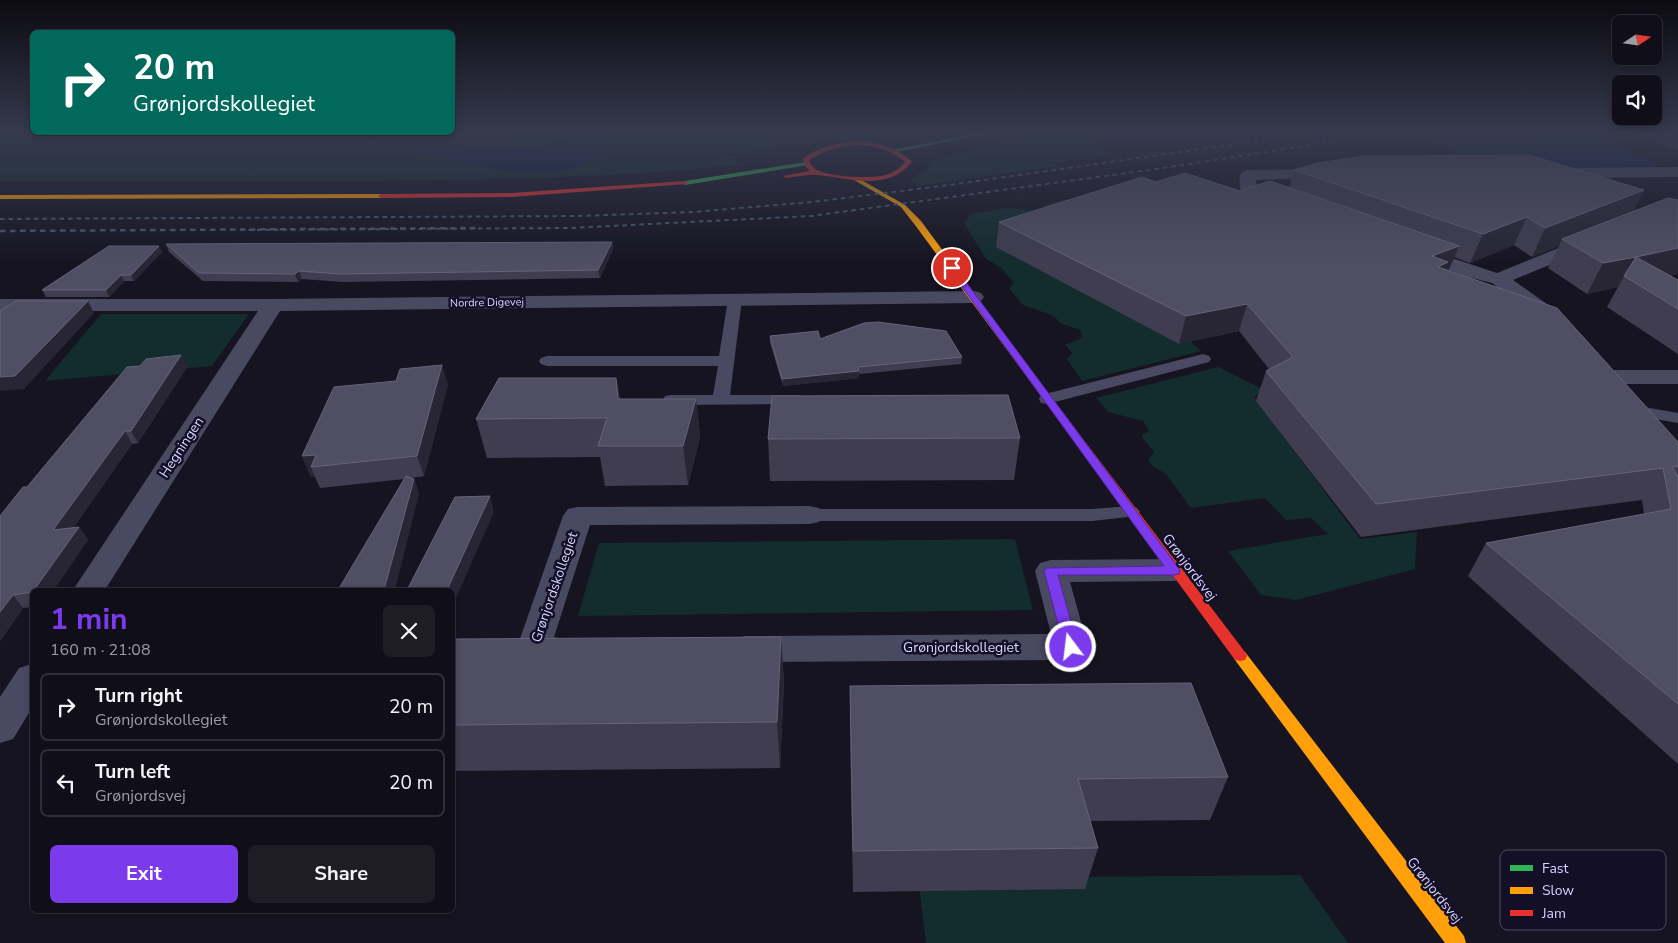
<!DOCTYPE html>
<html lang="en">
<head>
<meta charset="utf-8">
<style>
  body { margin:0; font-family:"Nunito Sans",sans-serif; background:#1e1d26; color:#f1f3f6; height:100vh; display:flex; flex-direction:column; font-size:19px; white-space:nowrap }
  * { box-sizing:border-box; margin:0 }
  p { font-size:16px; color:#9c9ca2 }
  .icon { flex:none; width:28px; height:28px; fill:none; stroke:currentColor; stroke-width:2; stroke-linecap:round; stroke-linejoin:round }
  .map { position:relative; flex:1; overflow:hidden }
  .side { position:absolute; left:30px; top:588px; width:425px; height:325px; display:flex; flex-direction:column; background:#100f19; border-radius:8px; box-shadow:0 2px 8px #0003,0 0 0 1px #302f38 }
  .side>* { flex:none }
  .guide { position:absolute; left:30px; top:30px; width:425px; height:105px; border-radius:8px; box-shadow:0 2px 8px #0003,0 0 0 1px #302f38; background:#00695c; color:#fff; overflow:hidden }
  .needle { width:32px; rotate:77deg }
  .buttons { position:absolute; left:1612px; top:15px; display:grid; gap:10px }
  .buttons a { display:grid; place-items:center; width:50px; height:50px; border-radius:8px; background:#100f19; box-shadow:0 2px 8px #0003,0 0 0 1px #302f38; font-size:25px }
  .pin { position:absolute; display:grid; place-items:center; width:42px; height:42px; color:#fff; margin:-21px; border:2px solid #fff; border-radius:50%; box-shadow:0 1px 5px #0007 }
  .me { position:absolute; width:55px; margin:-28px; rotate:345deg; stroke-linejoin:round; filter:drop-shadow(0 0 4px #0008) }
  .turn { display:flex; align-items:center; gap:18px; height:105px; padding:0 20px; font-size:22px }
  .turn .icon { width:65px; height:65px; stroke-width:2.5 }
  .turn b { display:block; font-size:35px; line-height:42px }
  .round { display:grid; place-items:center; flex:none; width:52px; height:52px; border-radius:8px; background:#1e1d26 }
  .overview { display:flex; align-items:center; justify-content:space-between; height:85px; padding:0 20px }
  h1 { font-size:30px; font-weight:700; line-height:38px; color:#7c3aed }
  .action { display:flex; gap:10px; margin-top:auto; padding:10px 20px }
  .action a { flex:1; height:58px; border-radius:8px; background:#7c3aed; color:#fff; font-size:20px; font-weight:700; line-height:58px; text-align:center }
  .action a+a { background:#1e1d26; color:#f1f3f6 }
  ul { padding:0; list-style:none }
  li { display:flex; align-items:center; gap:15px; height:68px; margin:0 10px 8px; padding:0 10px; border:2px solid #302f38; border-radius:8px }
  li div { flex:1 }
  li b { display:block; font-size:19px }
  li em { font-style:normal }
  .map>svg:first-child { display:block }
  .green { fill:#132c2d }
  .water { fill:#0b1e41 }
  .pier { fill:#161421 }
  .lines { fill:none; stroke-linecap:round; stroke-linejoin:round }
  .lane { fill:#4a4962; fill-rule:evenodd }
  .street { fill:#4a4962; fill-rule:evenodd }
  .fast { fill:#30b455; fill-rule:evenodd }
  .slow { fill:#ff9f0a; fill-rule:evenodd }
  .jam { fill:#e5322d; fill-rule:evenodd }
  .rail-far1 { stroke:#43596b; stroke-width:2; stroke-dasharray:4.5 4; stroke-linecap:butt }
  .rail { stroke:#43596b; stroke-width:2.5; stroke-dasharray:5.5 4.5; stroke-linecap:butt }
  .wall { fill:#403d50 }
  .shaded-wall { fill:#282635 }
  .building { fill:#504e63; stroke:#66637b }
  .route { fill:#7c3aed; stroke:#51269a }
  .labels { text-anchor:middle; stroke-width:5; stroke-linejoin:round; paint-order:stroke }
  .far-street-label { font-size:11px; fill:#d9d4ff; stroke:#130f26 }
  .street-label { font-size:14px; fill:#d9d4ff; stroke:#130f26 }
  .key { fill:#130f26; stroke:#4e4a67; stroke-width:1 }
  .key-label { font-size:14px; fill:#d9d4ff }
</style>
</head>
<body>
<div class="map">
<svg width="1678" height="943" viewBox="0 0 1678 943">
  <rect width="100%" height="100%" fill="#161421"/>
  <!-- green -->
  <g class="green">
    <path d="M0 133H922L902 137H868L727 154 747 164C610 179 473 180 336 181 224 181 112 181 0 181Z"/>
    <polygon points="1093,133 1105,139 1093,139 1107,155 1054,163 1058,166 918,186 912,182 911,179 926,170 929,163 934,160 1038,134"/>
    <polygon points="1119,133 1200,133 1209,137 1128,138"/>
    <path d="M1077 198 1111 208 996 245 1181 344 1191 342 1201 351 1082 381 1067 359 1072 353 1065 345 1082 338 1080 330 1060 323 1054 316 1023 305 1009 288 1014 283 1000 267 986 259 964 223 971 214 1007 208 1028 210 1042 208C1047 202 1068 199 1077 198Z"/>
    <polygon points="101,314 249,314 212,366 45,381"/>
    <polygon points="1218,367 1264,390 1254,397 1360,539 1417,532 1415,569 1296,600 1261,595 1228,551 1328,534 1311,518 1286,520 1265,498 1191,508 1166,474 1152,466 1148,460 1154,452 1141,436 1149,431 1143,421 1108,412 1096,398"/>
    <polygon points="1015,539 1033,610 578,616 599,543"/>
    <polygon points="1300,875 1348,943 926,943 918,878"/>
  </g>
  <!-- water -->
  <g class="water">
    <path d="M346 133H401L429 140 479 148 512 149 550 145 577 133H620C581 190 510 173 452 160 416 152 381 143 346 133Z"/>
    <polygon points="1678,137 1678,166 1481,168 1432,140"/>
  </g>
  <!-- pier -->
  <polygon class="pier" points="1601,138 1647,138 1678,151 1678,166 1661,166"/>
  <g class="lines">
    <!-- lane -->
    <g class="lane">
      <polygon points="1099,133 1112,133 1120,138 1115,141"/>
      <polygon points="1236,133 1252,133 1250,135 1237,136"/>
      <polygon points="735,295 740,296 742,299 730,395 796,395 802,396 804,400 802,404 671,405 665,404 663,400 665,396 671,395 713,395 718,366 547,366 541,364 539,361 541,358 547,356 719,356 728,299 730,296"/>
      <polygon points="1203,354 1209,356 1211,359 1209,362 1047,404 1041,403 1039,399 1041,395"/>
      <polygon points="1644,407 1678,413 1678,423 1638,416 1635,412 1638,408"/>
      <polygon points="1130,506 1137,508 1140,512 1137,516 1092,521 809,521 802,519 799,515 802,511 809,509 1092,509"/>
    </g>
    <!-- street -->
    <g class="street">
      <polygon points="1678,167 1678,177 1551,178 1545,176 1543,173 1545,170 1551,168"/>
      <path d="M1331 169 1337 171 1339 174 1337 177 1256 180 1257 188 1288 199 1291 203 1288 207 1282 208 1243 195C1239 189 1238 177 1242 172L1248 170Z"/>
      <polygon points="1588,236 1595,238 1597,242 1595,246 1513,280 1561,314 1564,319 1561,324 1553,325 1545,324 1492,283 1468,277 1409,256 1407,252 1409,248 1416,246 1497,273"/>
      <polygon points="974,291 981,293 984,297 981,301 974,303 280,311 105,590 73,590 258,311 0,311 0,299 273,299"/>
      <polygon points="1610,370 1678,370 1678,384 1610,384 1602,382 1598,377 1602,372"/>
      <path d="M809 506 819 508 824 515 819 522 809 524 590 525 554 637 571 641 576 650 571 659C554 664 538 664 521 659L516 650 563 516 568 509 578 507Z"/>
      <polygon points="1174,559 1185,562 1190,570 1185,578 1174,581 1070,582 1088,647 1083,656 1071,660 745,662 733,658 728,649 733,640 745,636 1051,634 1035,571 1040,563 1051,560"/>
      <polygon points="32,664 32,708 13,739 0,743 0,697 19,668"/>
    </g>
    <!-- fast -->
    <g class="fast">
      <polygon points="979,133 992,133 895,152 892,150"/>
      <polygon points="806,162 808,163 808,165 685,185 682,183 685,181"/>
    </g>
    <!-- slow -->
    <g class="slow">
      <polygon points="854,178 858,178 905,205 921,221 1039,381 1041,383 1039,385 1033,385 915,225 901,207 854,180"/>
      <polygon points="0,195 381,194 384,196 381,198 0,199"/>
      <polygon points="1240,651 1245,652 1464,936 1466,943 1445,943 1235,660 1233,656 1235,652"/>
    </g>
    <!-- jam -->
    <g class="jam">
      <path d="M859 141C879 143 897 147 912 162 887 192 850 178 817 175 807 174 796 177 786 178L783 176 810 171 805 166 803 159C818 146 839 143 859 141ZM859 145C877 146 891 150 905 162 900 168 894 173 886 175 873 179 832 177 819 171 814 169 811 165 809 160 825 150 840 146 859 145Z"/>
      <polygon points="685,181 687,182 687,184 511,197 381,198 378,196 381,194 511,193"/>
      <polygon points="1036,380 1039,381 1245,652 1247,656 1245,660 1240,661 1235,660 1033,385 1031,383 1033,381"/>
    </g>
    <!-- rail-far1 -->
    <g class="rail-far1">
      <polyline points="0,219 578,216 693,212 812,202 942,186 1313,133"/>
      <polyline points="240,230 570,228 811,216 1157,169 1388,133"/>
    </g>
    <!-- rail -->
    <polyline class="rail" points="0,231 478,228"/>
  </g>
  <!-- wall -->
  <g class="wall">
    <polygon points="1638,133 1678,133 1678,151"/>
    <polygon points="1294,170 1644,190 1633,211 1678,200 1678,274 1670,276 1678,280 1678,354 1607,307 1618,287 1587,294 1548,268 1559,246 1532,257 1514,245 1470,263 1454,257 1448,270 1678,442 1678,764 1468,576 1486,543 1644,514 1642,500 1361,537 1256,401 1266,371 1269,369 1239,331 1179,344 996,247 999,222 1156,182 1240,191 1289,188"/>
    <polygon points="612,242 613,249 600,278 343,282 302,279 298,282 203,281 169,252 166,244"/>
    <polygon points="159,246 162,252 134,281 124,281 109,297 46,297 42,290"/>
    <polygon points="770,336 820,339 962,357 961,364 859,374 859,378 783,386 770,343"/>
    <polygon points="140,366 187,367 138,443 132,444 73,528 79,527 88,540 32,590 32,607 23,608 0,641 27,487"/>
    <polygon points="616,378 620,399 696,399 700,437 688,485 605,486 600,457 487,458 476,419"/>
    <polygon points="448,384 424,476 411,478 414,479 419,494 404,479 320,488 315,477 311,477 302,456"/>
    <polygon points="1020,438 1014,480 770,481 768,439"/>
    <polygon points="781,637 784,683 780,768 452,771 452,641"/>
    <polygon points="850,686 1228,777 1210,820 1090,821 1098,848 1085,889 853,892 850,728"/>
  </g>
  <!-- shaded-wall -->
  <g class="shaded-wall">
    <polygon points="1644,190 1630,217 1562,239 1559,246 1532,257 1545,228"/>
    <polygon points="1527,217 1514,245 1470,263 1483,234"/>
    <polygon points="612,242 613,249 600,278 598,270"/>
    <polygon points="159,246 162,252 134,281 131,275"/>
    <polygon points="1459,246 1448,272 1437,288 1432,256"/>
    <polygon points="1678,248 1678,274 1636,283 1636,257"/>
    <polygon points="1636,257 1618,287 1587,294 1603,263"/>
    <polygon points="299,271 302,279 298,282 295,274"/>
    <polygon points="121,275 124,281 109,297 106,290"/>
    <polygon points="88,301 94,313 24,389 0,391 0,377"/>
    <polygon points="1247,304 1239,331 1179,344 1186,316"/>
    <polygon points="181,355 187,367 138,443 131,431"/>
    <polygon points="442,365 448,384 424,476 417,456"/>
    <polygon points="859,371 859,378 783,386 782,379"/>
    <polygon points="616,378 622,415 618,399"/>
    <polygon points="696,399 700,437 688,485 683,446"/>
    <polygon points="125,431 132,444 62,543 53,530"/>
    <polygon points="316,455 311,467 315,477 311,477 302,456"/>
    <polygon points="414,479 419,494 395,590 384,590"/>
    <polygon points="490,496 494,512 452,607 452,590 447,590"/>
    <polygon points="79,527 88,540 54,590 34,590"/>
    <polygon points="13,595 23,608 0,641 0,612"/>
    <polygon points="781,637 784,683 780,768 777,722"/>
  </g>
  <!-- building -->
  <g class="building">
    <polygon points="1529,155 1644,190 1545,228 1527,217 1483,234 1294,170 1318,163 1364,156"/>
    <polygon points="1185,173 1240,191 1270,181 1459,246 1432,256 1448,262 1438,267 1557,308 1678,442 1678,466 1672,467 1678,477 1678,704 1486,543 1671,509 1663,468 1376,504 1266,371 1293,357 1247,304 1186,316 999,222 1142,177 1156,182"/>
    <polygon points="1668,198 1678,200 1678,248 1636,257 1678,280 1678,309 1624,276 1636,257 1603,263 1562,239"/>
    <polygon points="612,242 598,270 341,274 299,271 295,274 199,273 166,244"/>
    <polygon points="109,246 159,246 131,275 121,275 106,290 42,290"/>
    <polygon points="16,301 88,301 15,376 0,377 0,311"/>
    <polygon points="878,322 946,331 962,357 858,367 859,371 782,379 770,336 818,331 820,339 864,323"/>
    <polygon points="181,355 131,431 125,431 53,530 79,527 34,590 32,590 32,592 13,595 0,612 0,516 23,487 27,487 127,367 140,366 146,359"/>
    <polygon points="442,365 417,456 311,467 316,455 302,456 334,387 396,381 400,369"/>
    <polygon points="499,378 616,378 618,399 696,399 683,446 598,446 607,418 476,419"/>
    <polygon points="1008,395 1020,438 768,439 772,396"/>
    <polygon points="406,476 414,479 384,590 338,590"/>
    <polygon points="490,496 447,590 407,590 455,497"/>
    <polygon points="781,637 777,722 452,725 452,641 453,639"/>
    <polygon points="1191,683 1228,777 1078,779 1098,848 853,851 850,686"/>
  </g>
  <!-- sky -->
  <linearGradient id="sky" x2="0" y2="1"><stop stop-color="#0c0b12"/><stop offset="0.5" stop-color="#363a4e"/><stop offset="1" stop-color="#363a4e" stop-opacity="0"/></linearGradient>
  <rect width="1678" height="265" fill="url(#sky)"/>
  <!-- route -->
  <polygon class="route" points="949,266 954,266 1180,570 1179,574 1174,575 1058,575 1078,647 1076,650 1071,652 1066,650 1064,647 1044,571 1046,568 1164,566 949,269"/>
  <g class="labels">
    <!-- far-street labels -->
    <g class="far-street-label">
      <text transform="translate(487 302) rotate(-1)" y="4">Nordre Digevej</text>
    </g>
    <!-- street labels -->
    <g class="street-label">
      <text transform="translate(181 447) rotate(-57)" y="5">Hegningen</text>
      <text transform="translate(1190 567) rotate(53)" y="5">Grønjordsvej</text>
      <text transform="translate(554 587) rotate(-71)" y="5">Grønjordskollegiet</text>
      <text x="961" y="652">Grønjordskollegiet</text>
      <text transform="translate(1435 890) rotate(52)" y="5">Grønjordsvej</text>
    </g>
  </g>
  <!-- legend -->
  <rect x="1500" y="850" width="166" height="80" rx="8" class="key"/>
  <rect x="1510" y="865" width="23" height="6" fill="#30b455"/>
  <rect x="1510" y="887" width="23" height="7" fill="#ff9f0a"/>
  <rect x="1510" y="910" width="23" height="6" fill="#e5322d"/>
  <g class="key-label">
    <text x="1542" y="873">Fast</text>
    <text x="1542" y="895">Slow</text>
    <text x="1542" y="918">Jam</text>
  </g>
</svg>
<div class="buttons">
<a><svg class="needle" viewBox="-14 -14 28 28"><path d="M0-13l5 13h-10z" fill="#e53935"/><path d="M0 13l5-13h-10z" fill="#9c9ca2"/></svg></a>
<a><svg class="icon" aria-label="sound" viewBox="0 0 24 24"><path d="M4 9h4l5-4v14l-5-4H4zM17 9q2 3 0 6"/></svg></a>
</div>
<div class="pin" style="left:952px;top:268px;background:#d93025"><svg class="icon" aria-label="arrive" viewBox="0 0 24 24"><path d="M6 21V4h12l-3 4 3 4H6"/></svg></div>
<svg class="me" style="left:1071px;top:647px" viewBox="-20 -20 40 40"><circle r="17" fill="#7c3aed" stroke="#fff" stroke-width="3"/><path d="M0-11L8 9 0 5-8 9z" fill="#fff"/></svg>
<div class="guide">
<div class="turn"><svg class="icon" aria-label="right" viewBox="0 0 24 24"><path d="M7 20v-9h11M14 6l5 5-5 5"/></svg><div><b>20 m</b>Grønjordskollegiet</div></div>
</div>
<section class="side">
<div class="overview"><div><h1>1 min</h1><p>160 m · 21:08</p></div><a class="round"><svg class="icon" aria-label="close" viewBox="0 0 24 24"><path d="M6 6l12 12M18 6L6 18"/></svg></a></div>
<ul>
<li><svg class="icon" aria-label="right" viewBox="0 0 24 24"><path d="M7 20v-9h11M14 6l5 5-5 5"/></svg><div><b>Turn right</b><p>Grønjordskollegiet</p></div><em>20 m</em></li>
<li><svg class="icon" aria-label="left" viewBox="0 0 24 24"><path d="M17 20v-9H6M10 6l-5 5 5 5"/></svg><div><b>Turn left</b><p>Grønjordsvej</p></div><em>20 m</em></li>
</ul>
<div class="action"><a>Exit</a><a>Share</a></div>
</section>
</div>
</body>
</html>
